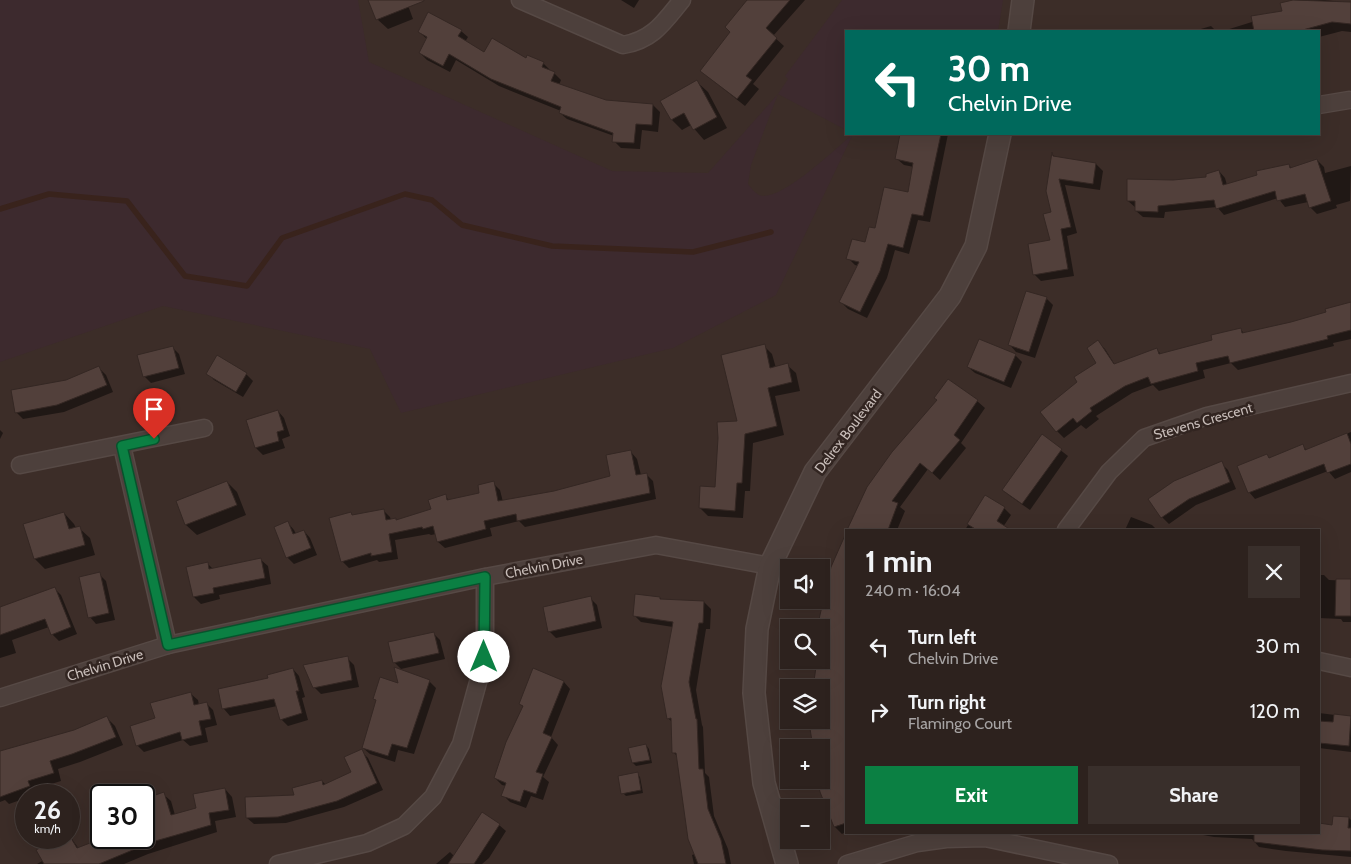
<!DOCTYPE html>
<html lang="en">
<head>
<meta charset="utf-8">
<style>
  body { margin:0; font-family:Cabin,sans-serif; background:#392f2b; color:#f1f3f6; height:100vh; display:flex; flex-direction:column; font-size:19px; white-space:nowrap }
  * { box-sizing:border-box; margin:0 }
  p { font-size:16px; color:#a7a4a4 }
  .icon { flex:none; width:28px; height:28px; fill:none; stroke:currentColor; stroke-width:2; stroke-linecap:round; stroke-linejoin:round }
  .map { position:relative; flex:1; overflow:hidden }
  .sheet { position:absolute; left:845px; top:529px; width:475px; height:305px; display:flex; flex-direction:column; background:#2d221e; border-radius:0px; box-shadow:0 5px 20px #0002,0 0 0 1px #483f3c }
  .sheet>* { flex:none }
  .banner { position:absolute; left:845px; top:30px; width:475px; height:105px; border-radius:0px; box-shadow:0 5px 20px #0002,0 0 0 1px #483f3c; background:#00695c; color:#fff; overflow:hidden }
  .buttons { position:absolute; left:780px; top:559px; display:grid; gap:10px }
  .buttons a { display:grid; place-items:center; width:50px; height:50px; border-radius:0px; background:#2d221e; box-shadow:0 5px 20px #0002,0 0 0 1px #483f3c; font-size:25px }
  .speed { position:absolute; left:15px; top:784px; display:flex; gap:10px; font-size:25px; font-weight:700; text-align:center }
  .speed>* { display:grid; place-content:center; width:65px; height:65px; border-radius:50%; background:#2d221e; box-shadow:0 5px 20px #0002,0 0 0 1px #483f3c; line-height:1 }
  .speed small { font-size:12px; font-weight:400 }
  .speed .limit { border:2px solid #111; border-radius:8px; background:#fff; color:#111 }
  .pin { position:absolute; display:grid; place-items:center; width:42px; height:42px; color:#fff; margin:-51px -21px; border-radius:50% 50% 50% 0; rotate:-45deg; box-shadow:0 0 5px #0007 }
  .pin .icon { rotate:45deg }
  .me { position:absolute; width:55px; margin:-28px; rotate:0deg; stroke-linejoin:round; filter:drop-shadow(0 0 4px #0008) }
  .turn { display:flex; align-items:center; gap:18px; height:105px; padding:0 20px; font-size:22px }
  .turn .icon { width:65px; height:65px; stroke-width:2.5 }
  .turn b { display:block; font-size:35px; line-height:42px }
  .round { display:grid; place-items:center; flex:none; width:52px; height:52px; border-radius:0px; background:#392f2b }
  .summary { display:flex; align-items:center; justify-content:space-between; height:85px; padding:0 20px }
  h1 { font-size:30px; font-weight:700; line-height:38px }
  .button { display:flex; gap:10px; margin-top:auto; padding:10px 20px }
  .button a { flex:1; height:58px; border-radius:0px; background:#0b8043; color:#fff; font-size:20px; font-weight:700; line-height:58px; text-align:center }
  .button a+a { background:#392f2b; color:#f1f3f6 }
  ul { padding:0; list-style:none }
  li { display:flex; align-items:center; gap:15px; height:65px; padding:0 20px }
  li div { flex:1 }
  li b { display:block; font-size:19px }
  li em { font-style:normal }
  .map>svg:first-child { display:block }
  .green { fill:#3d2a2e }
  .shadow { fill:#0007 }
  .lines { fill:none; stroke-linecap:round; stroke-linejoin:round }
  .stream { stroke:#39231c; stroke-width:5.5 }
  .building { fill:#52403b; stroke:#342723 }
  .minor-casing { stroke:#564945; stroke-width:19 }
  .tertiary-casing { stroke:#564945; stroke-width:24 }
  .minor { stroke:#4d403c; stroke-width:16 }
  .tertiary { stroke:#4d403c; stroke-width:21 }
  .route-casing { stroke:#07532c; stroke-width:12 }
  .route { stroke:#0b8043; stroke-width:9 }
  .labels { text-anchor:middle; stroke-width:5; stroke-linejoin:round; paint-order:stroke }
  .street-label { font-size:14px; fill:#c7bcb8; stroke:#322521 }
</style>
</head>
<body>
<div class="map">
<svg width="1351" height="864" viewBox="0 0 1351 864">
  <rect width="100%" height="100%" fill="#3c2d28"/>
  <!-- green -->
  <path class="green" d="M0 0H358L369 62 612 171 708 173 778 94 788 79 785 76 842 0H1003L998 31H846V130L778 94 751 165 748 184C752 189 756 195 763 196 787 196 834 150 853 134L776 295 673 348 401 413 370 349 163 306 0 362Z"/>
  <!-- shadow -->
  <g class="shadow">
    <polygon points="370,0 406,0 413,19 388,29 377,19"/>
    <polygon points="621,0 639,0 634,8"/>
    <polygon points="749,0 805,0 773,36 784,46 753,84 759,89 745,106 701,71 731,32"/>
    <polygon points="1294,0 1324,0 1351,3 1351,32 1342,31 1319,37 1319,31 1223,31 1284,12"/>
    <polygon points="1211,26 1216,31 1194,31"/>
    <polygon points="1109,29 1124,31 1109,31"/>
    <polygon points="461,31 468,37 465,42 484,54 543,63 550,70 549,71 554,73 561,80 559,85 606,101 653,105 660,112 658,132 642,130 640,149 621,148 614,141 614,136 567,119 560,113 561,111 499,86 456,60 450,72 427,60 420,53 427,39 419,32"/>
    <polygon points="697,82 708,92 727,128 704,140 691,125 682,130 672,120"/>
    <polygon points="902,134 948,134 930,222 918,220 909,254 895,250 887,278 867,318 848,309 841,302 858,266 855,265 848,258 865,244 909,194 914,167 904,165 897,159"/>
    <polygon points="1052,154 1056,158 1096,164 1103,171 1100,190 1065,185 1077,233 1067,236 1074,276 1041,281 1034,274 1051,241"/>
    <polygon points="1317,160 1324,167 1325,173 1351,166 1350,201 1336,205 1337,208 1317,214 1310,207 1308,202 1285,207 1278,198 1224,215 1217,207 1165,212 1164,218 1143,217 1136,211 1136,208 1128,201 1173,181 1208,178 1219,171 1225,178 1227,185 1288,165 1292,168"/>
    <polygon points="1046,298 1053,305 1035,358 1016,352 1010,345"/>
    <polygon points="1351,304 1351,339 1333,343 1334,346 1238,370 1231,363 1203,370 1205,378 1159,391 1153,385 1132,393 1096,416 1099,419 1086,429 1081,425 1064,438 1057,431 1079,382 1098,363 1098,342 1105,349 1115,365 1157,350 1162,355 1213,341 1240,329 1245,334 1291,324"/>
    <polygon points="764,346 772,354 776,368 787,365 796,373 800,391 775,396 784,435 753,443 750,491 745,491 743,518 708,516 700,508 716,489"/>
    <polygon points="172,347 179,354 185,374 151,383 144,376"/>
    <polygon points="1015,355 1022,362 1011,388 975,373 968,367"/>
    <polygon points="217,357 246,374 253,381 243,397 214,380 208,373"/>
    <polygon points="99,368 106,375 113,392 64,412 23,419 16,412 66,381"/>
    <polygon points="948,380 977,401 985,408 961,443 966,448 940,480 928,469 900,507 905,511 897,530 853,530 938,400"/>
    <polygon points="278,411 284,418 290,436 282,439 285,448 263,455 256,448 247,420"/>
    <polygon points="0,430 3,433 0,439"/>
    <polygon points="1351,432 1351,472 1335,479 1328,471 1255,499 1249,492 1267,455 1270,459 1302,446 1307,450"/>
    <polygon points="1042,436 1068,456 1030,510 1010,496 1003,490"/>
    <polygon points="631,452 637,459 641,475 646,474 653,481 656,499 525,527 519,521 490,528 492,536 445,548 438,542 436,534 431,535 429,534 395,540 398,559 379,562 377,560 349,568 342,561 353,516 383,510 390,517 391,520 395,519 397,521 432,510 445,496 450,501 481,494 493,483 500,490 503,502 555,492 611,477"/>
    <polygon points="1221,463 1228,470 1236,489 1196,505 1169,524 1162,517"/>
    <polygon points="227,482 237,492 246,515 197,535 186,525 177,502"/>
    <polygon points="985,497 1004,508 1011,515 1003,527 1006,530 965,530"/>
    <polygon points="64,513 74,524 76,528 79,528 90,538 95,555 45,569 35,559"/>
    <polygon points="1131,517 1152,525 1157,530 1125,530"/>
    <polygon points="288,523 294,530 296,534 304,531 310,538 317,555 294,564 287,557"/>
    <polygon points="846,536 846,832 842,834 835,827 819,780 821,780 821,748 813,748 810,720 821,720 821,688 817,670 812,665 812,660 821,660 821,628 817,628 832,567"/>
    <polygon points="261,560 268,566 271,584 219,595 220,599 201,604 194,597 188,568 207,563 213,569"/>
    <polygon points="99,574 106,581 115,620 96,624 90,617"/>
    <polygon points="1319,575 1324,575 1329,580 1351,581 1351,622 1343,622 1341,619 1319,618"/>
    <polygon points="54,588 61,595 77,634 59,641 52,634 49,627 12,640 16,653 0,658 0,608"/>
    <polygon points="590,598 597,605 602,628 556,638 549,631"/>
    <polygon points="660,598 662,600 704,602 711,609 710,629 706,629 696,690 702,725 703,727 705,773 709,777 714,816 728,849 731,864 694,864 692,855 695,854 678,757 674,753 673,723 668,718 673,627 641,622 634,615"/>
    <polygon points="433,633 440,640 445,659 401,669 394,662"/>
    <polygon points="347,658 354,665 359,687 321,694 314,687"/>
    <polygon points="293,669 299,676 305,697 302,698 308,720 288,726 281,719 277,706 230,716 224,709 220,690 269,679"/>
    <polygon points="534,670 564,682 570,689 551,737 558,745 543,777 549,782 543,800 531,796 526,808 510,802 503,795 506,786 502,785 495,778 524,708 520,704"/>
    <polygon points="429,681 436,688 414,754 398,750 395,762 370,754 363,748 377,701 374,698 399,684"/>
    <polygon points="191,694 198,700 199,705 206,703 213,710 217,725 205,728 208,742 190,746 183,740 144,752 137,745 156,719"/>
    <polygon points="1319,713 1351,717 1351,752 1319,748"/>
    <polygon points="107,718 115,726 123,745 80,762 58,769 61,781 35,789 37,794 26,795 26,798 9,804 5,800 0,802 0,753 75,731"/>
    <polygon points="646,745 649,749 652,763 636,766 633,763"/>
    <polygon points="361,751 368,758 383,790 344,807 286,823 254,824 247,818 295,797 322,781 326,785 353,772"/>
    <polygon points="637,774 640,777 643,793 626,796 623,793"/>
    <polygon points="225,789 232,797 236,817 215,821 217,832 148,854 124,864 37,864 44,860 38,850 60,838 69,838 69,835 79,849 106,838 144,838 144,822 146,821 144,813 144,800 163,794 171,801 175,815 197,809"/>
    <polygon points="1349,818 1351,820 1351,857 1286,851 1259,847 1252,839 1214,837 1187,832 1319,832 1319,825 1333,827"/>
    <polygon points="499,825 506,831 489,858 482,864 436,864 450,852 454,856"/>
  </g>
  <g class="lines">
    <!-- stream -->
    <polyline class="stream" points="0,209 49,194 127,201 185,276 247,286 282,238 405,194 432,200 462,225 552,246 693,252 771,232"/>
  </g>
  <!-- building -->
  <g class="building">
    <polygon points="368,0 424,0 424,1 376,20"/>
    <polygon points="747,0 790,0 766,28 777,38 746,76 752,80 737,99 700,71 730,32 725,27"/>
    <polygon points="1293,0 1351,2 1351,24 1332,22 1299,31 1254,31 1251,16 1282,11 1280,3"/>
    <polygon points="428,12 462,30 458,36 484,52 492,38 526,58 527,55 544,62 542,67 555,72 551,81 606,100 653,104 652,125 636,124 634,143 612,142 613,133 559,113 561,107 491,79 449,54 443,66 419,53 427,37 418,32"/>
    <polygon points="697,80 717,117 693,130 684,113 671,120 660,101"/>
    <polygon points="900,134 941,134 930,185 923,216 912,214 903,248 888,244 880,271 860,312 839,302 859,262 846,259 852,239 865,242 869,227 875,228 884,187 908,192 913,163 895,159"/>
    <polygon points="1052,152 1053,156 1096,163 1093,184 1059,179 1071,227 1061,229 1068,269 1033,275 1028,244 1050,240 1043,214 1051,212 1046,191"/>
    <polygon points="1317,159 1331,201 1309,208 1305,194 1277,201 1275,191 1216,209 1214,200 1158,206 1158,212 1135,211 1135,201 1127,201 1127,179 1173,180 1206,177 1206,174 1219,170 1223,185 1257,175 1256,171 1289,164 1290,168"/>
    <polygon points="1026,291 1047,297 1029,352 1008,345"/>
    <polygon points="1351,302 1351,330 1327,336 1328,339 1230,363 1228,356 1196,363 1198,371 1151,384 1148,377 1125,386 1090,408 1092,411 1077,423 1073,418 1056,432 1040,412 1077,382 1074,377 1096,363 1087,348 1098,340 1114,364 1157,348 1159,354 1212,340 1211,335 1241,328 1242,333 1291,322 1326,312 1325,309"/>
    <polygon points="979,339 1016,354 1004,382 967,367"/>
    <polygon points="765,344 770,368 788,363 792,382 768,388 777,426 745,434 742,483 737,483 735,511 699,508 700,486 715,487 718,438 717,422 737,421 721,355"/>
    <polygon points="173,346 179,368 143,377 137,355"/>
    <polygon points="217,355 247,373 236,392 206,374"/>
    <polygon points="99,366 107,385 57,405 15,413 11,390 66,380"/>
    <polygon points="948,379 978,400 954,435 960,440 932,473 920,463 892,501 898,503 888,530 847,530 867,487 892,452 937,400 934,398"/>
    <polygon points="278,410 284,430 277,432 279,441 255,448 246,420"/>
    <polygon points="1347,433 1351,444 1351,464 1327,473 1324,464 1248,493 1237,466 1267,454 1269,458 1303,444 1305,450"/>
    <polygon points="1042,434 1062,449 1022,504 1002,490"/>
    <polygon points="631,450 636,475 647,473 650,493 517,521 516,514 484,521 486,529 437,542 433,526 423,529 422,527 389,534 392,552 371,556 371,553 341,562 329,518 351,512 352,515 384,509 386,520 396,518 396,520 431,509 428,500 446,494 447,500 479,493 478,485 494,481 498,501 554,491 610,476 606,455"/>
    <polygon points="1222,461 1230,482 1189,499 1161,518 1148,499 1174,481"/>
    <polygon points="227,481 237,505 185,525 176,501"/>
    <polygon points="985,495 1005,507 997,521 1011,530 977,530 967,524"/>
    <polygon points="64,512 69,529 80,526 85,545 34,559 23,524"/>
    <polygon points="288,521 293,534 304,530 311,548 286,558 274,527"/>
    <polygon points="846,533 846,823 834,827 820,792 817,780 821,780 821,748 813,748 809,722 821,720 821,688 813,688 817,660 821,660 821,628 817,628 831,567"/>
    <polygon points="261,558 265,578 213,588 214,593 193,597 186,567 208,562 209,569"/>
    <polygon points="100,572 109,613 88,618 79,577"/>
    <polygon points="1336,579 1351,579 1351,616 1335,616"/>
    <polygon points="55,587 71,627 51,635 45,619 0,635 0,607"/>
    <polygon points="635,594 660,597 660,599 704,601 703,623 699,623 689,682 696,719 697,719 699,769 703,769 708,809 721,840 726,864 698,864 688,839 676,753 672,753 671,718 667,719 661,686 673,622 633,616"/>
    <polygon points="591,596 596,621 548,632 543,607"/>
    <polygon points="434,632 439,653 393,663 388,642"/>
    <polygon points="348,656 352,680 313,688 303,665"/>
    <polygon points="394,667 430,680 407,748 392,744 388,756 362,748 376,700 373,699 380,677 398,683"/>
    <polygon points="293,668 299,691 296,691 302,713 280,720 274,699 222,709 218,689 268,678 267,675"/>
    <polygon points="533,668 564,681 543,733 552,737 536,772 543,774 536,794 524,790 520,802 501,796 506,783 494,778 506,742 523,706 519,704"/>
    <polygon points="191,692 194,705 207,702 211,719 199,721 202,735 182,740 180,732 136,746 130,726 155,718 150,703"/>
    <polygon points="1334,714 1351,716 1349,746 1319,743 1319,721 1333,722"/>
    <polygon points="107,716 116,737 72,754 50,761 54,773 28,781 30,786 0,797 0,751 74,730"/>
    <polygon points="646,744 650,760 632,763 628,748"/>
    <polygon points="362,749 377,783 337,801 278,817 246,818 245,797 294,795 292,788 322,780 323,785 351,772 344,757"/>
    <polygon points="638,772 641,790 621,794 618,776"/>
    <polygon points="225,788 229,810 209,813 211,825 152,842 99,864 44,864 36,850 58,838 71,838 77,848 103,838 150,838 144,817 144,799 164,792 171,815 196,808 193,794"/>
    <polygon points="482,812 500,824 474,864 448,864"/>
    <polygon points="1333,816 1349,817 1348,828 1351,828 1351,851 1322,850 1254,842 1254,832 1319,832 1319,823 1332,825"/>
  </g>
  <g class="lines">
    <defs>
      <g id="minor">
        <path d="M520 0 623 45C653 40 664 22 682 0"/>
        <polyline points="1319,105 1349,100"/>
        <polyline points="122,446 168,645"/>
        <polyline points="20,465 204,428"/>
        <polyline points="1066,530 1109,472 1144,438 1207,416 1351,383"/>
        <polyline points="1319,661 1351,668"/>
        <polyline points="0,698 168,645 485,577 656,545 770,566"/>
        <polyline points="278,864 367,843 404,826 433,797 461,744 485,657 485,577"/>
        <polyline points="847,864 917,843 946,839 985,838 1109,864"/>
      </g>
      <g id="tertiary">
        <polyline points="1019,31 1023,0"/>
        <polyline points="787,864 764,783 754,693 757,629 770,566 815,472 950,296 976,246 1000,134"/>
      </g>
    </defs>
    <!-- minor casing -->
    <use href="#minor" class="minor-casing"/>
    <!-- tertiary casing -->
    <use href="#tertiary" class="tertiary-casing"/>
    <!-- minor -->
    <use href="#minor" class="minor"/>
    <!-- tertiary -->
    <use href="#tertiary" class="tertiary"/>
  </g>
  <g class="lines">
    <defs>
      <polyline id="route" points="154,439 122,446 168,645 485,577 484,657"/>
    </defs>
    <!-- route casing -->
    <use href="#route" class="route-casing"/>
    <!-- route -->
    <use href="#route" class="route"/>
  </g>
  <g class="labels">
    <!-- street labels -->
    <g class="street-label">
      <text transform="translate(1203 421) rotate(-16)" y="5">Stevens Crescent</text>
      <text transform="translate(848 431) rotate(-53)" y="5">Delrex Boulevard</text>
      <text transform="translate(544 566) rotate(-11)" y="5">Chelvin Drive</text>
      <text transform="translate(105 665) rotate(-17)" y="5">Chelvin Drive</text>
    </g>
  </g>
</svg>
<div class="buttons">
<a><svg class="icon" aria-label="sound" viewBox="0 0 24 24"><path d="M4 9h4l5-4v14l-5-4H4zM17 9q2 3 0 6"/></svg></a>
<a><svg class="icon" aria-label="search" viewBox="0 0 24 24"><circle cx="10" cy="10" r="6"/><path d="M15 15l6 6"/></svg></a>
<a><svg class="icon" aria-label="layers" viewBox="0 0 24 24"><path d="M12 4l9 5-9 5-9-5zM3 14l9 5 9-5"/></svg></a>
<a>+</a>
<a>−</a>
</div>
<div class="speed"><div>26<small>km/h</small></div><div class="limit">30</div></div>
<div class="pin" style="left:154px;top:439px;background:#d93025"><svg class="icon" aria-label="arrive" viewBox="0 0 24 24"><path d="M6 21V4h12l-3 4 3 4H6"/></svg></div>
<svg class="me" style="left:484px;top:657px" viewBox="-20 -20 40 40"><circle r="19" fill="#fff"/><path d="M0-13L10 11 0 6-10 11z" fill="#0b8043"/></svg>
<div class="banner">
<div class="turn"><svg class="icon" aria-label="left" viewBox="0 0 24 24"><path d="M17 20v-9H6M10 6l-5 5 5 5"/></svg><div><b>30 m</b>Chelvin Drive</div></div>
</div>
<section class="sheet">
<div class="summary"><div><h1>1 min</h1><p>240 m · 16:04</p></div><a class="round"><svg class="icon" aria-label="close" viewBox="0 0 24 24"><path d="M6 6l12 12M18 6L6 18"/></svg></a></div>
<ul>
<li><svg class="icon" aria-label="left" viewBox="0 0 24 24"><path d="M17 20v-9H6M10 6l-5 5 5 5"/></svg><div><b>Turn left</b><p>Chelvin Drive</p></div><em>30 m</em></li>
<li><svg class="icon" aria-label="right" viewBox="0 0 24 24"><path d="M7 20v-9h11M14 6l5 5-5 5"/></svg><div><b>Turn right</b><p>Flamingo Court</p></div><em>120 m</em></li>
</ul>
<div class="button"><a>Exit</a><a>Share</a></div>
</section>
</div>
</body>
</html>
